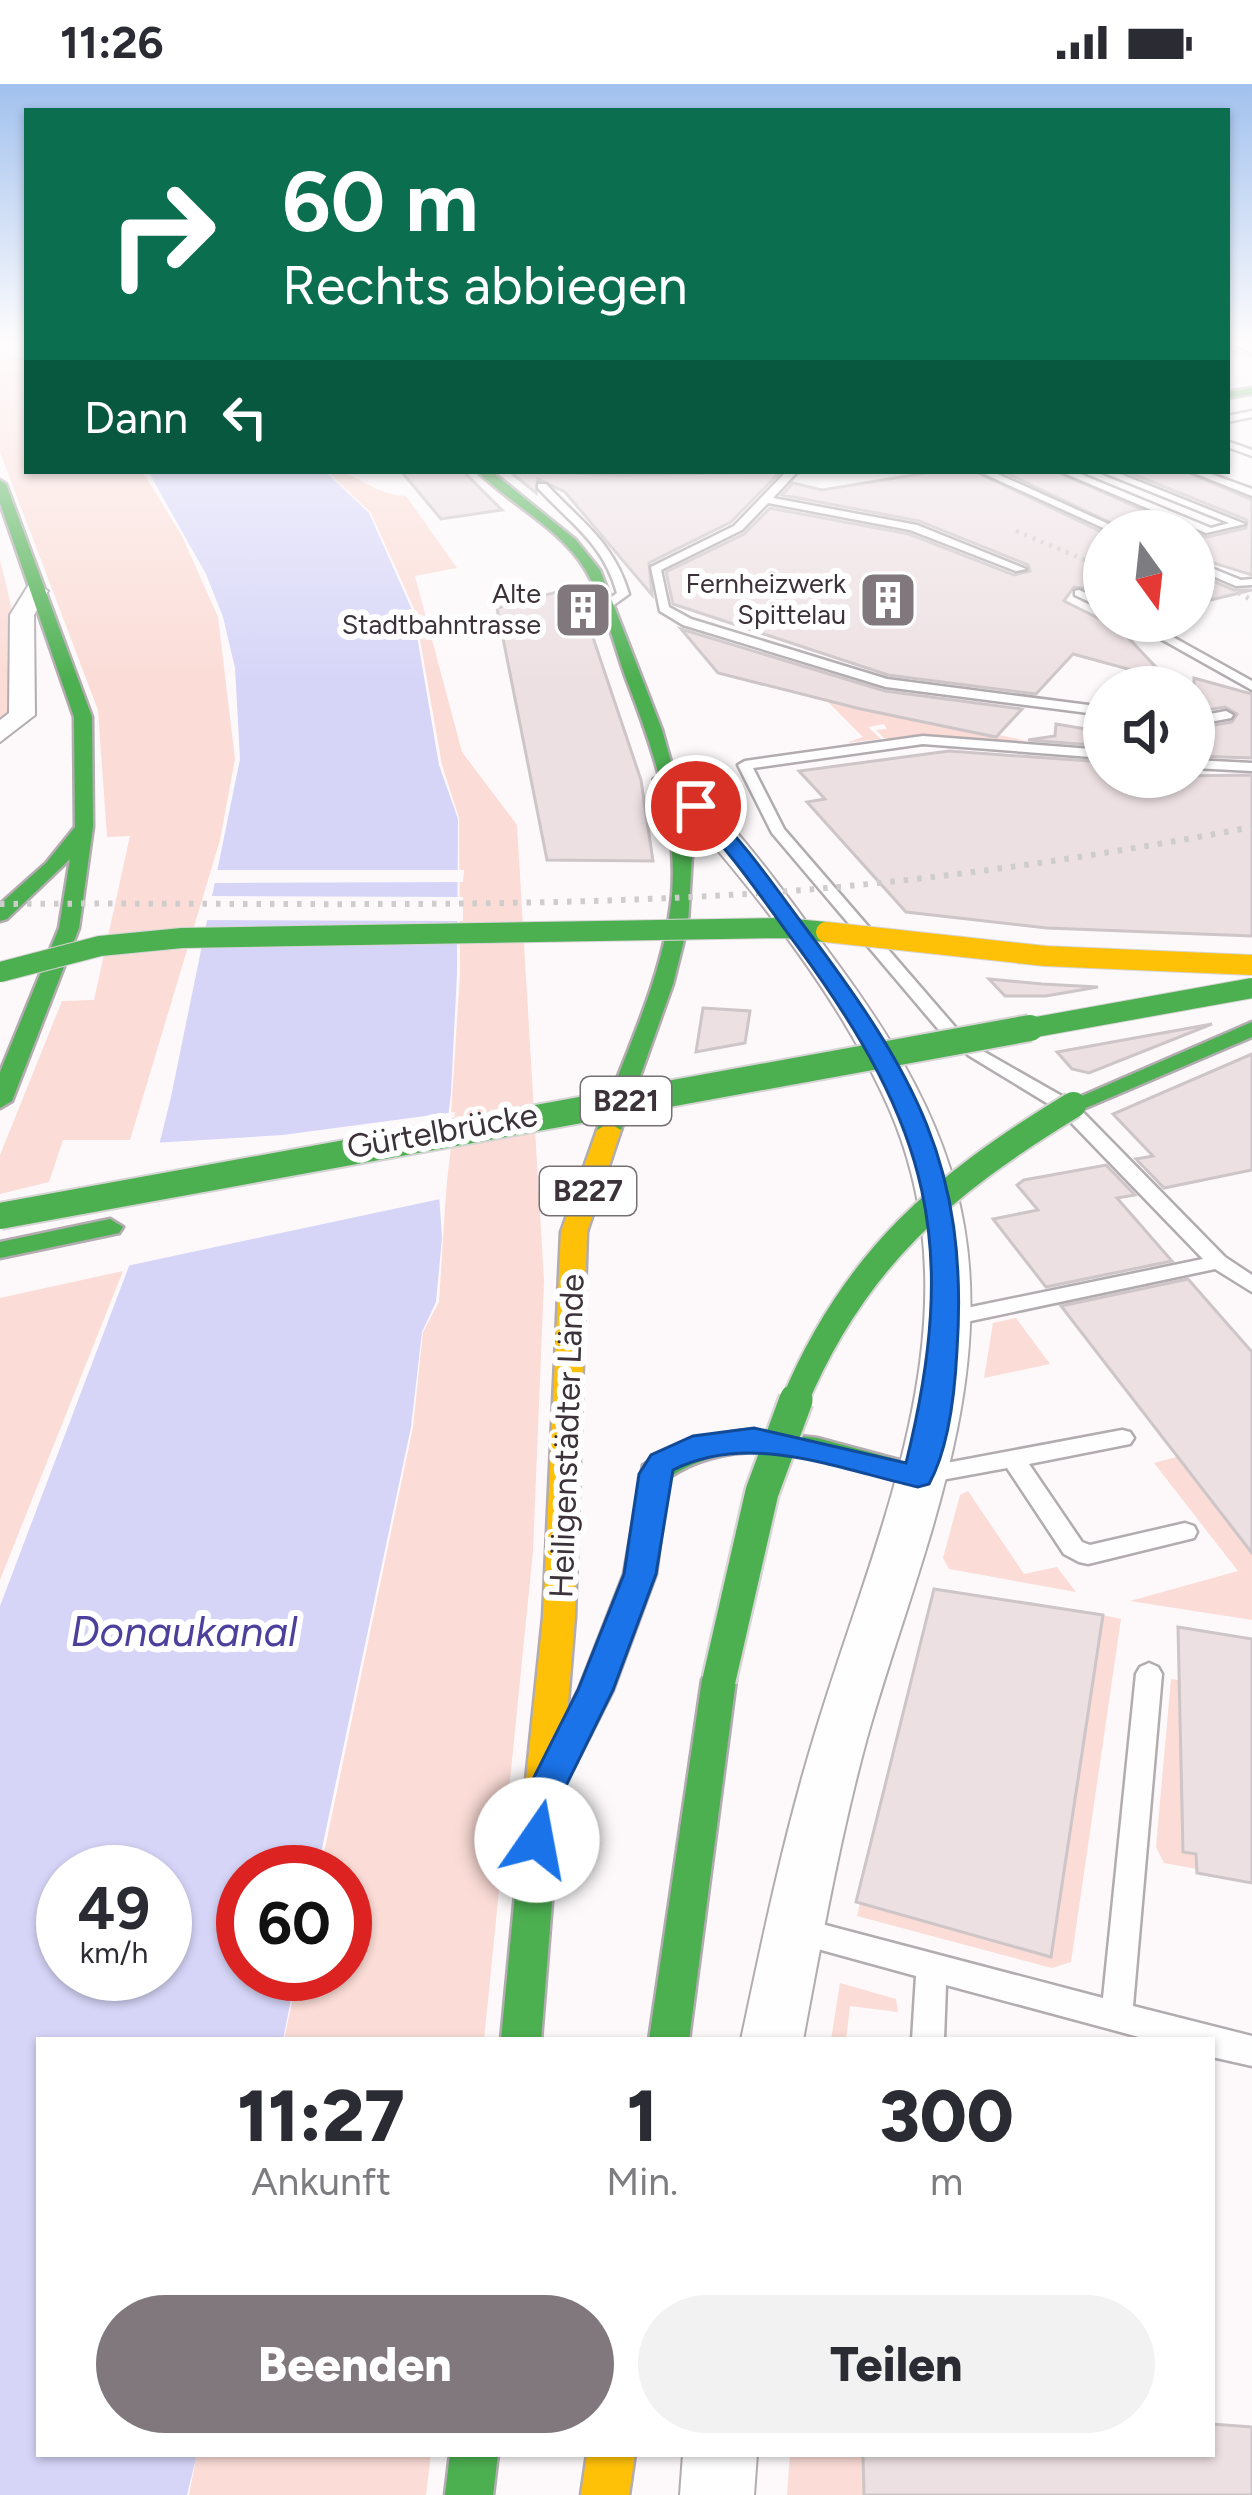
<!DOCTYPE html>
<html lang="de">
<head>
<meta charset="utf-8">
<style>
  body { margin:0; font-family:Figtree,sans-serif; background:#f2f2f3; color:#2b2b33; height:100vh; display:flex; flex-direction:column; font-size:45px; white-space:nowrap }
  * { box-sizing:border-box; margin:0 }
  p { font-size:39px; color:#7c7c81 }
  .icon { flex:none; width:66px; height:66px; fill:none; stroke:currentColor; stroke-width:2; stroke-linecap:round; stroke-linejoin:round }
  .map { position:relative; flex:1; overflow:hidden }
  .side { position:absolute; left:36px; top:1953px; width:1179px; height:420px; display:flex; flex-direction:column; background:#fff; border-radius:0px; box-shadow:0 3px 9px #0004 }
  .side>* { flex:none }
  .top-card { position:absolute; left:24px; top:24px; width:1206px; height:366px; border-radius:0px; box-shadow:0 3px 9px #0004; background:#0b6e4f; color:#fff; overflow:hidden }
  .needle { width:78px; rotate:165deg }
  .tools { position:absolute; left:1083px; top:426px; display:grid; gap:24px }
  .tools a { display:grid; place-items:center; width:132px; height:132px; border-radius:50%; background:#fff; box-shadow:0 3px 9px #0004; font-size:60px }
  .speed { position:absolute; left:36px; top:1761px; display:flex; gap:24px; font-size:60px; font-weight:700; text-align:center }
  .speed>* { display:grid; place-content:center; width:156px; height:156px; border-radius:50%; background:#fff; box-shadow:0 3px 9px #0004; line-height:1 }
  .speed small { font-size:30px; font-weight:400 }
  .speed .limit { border:18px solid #d22; background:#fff; color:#111 }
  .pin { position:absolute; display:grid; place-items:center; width:102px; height:102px; color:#fff; margin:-51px; border:6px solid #fff; border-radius:50%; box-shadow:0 3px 12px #0007 }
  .me { position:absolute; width:132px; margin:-66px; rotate:12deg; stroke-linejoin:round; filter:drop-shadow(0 0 9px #0008) }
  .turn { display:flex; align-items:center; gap:42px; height:252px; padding:0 60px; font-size:54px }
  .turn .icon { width:156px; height:156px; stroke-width:2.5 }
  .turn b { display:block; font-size:84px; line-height:102px }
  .then { display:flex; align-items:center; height:114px; padding:0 60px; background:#0003; gap:24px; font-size:45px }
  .eta { display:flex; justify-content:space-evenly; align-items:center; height:204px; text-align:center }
  .eta b { font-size:72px; font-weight:800; line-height:84px }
  .button { display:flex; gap:24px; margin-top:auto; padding:24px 60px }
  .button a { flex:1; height:138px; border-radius:72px; background:#80787d; color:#fff; font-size:48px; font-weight:800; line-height:138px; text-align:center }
  .button a+a { background:#f2f2f3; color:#2b2b33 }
  .status { display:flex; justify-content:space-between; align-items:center; height:84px; padding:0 60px; background:#fff; direction:ltr }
  .status svg { height:33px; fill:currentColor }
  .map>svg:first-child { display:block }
  .green { fill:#fbdcd6 }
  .water { fill:#d6d5f8; fill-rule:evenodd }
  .pier { fill:#fdf9fb }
  .building { fill:#ede0e3; stroke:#cdc5c7; stroke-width:3 }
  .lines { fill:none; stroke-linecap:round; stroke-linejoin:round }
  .lane-casing { stroke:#b2acb0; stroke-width:5 }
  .street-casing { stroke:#b2acb0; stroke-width:4 }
  .fast-casing { stroke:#b2acb0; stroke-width:5 }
  .slow-casing { stroke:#b2acb0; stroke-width:5 }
  .lane { fill:#fffefe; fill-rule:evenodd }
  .street { fill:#fffefe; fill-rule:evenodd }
  .fast { fill:#4caf50; fill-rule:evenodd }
  .slow { fill:#ffc107; fill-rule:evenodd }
  .tram { stroke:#cecccd; stroke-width:3 }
  .rail-far1 { stroke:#cecccd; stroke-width:4.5; stroke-dasharray:3 6; stroke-linecap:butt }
  .rail { stroke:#cecccd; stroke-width:6; stroke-dasharray:4.5 9; stroke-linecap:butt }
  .fast-bridge-far2-casing { stroke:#d7d4d6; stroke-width:22; stroke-linecap:butt }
  .fast-bridge-far1-casing { stroke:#d7d4d6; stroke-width:30; stroke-linecap:butt }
  .fast-bridge-casing { stroke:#d7d4d6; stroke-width:38; stroke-linecap:butt }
  .slow-bridge-casing { stroke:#d7d4d6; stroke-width:22; stroke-linecap:butt }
  .fast-bridge-far2 { stroke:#4caf50; stroke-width:20 }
  .fast-bridge-far1 { stroke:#4caf50; stroke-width:26 }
  .fast-bridge { stroke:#4caf50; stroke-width:33 }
  .slow-bridge { stroke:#ffc107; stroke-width:20 }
  .route { fill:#1a73e8; stroke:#114b97; stroke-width:3 }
  .labels { text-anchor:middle; stroke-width:12; stroke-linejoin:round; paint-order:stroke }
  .far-poi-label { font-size:27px; fill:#3c3239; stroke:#fff; text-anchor:end }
  .shield { fill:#fff; stroke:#767074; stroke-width:3 }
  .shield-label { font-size:30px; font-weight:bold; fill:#3c3239 }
  .street-label { font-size:33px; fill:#3c3239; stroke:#fff }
  .near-water-label { font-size:42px; font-style:italic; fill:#4d409d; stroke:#fff }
</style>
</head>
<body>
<div class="status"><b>11:26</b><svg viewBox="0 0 49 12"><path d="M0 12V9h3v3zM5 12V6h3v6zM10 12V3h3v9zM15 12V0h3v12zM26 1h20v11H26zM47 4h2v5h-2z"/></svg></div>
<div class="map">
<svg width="1252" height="2411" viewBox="0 0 1252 2411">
  <rect width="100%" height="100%" fill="#fdf9fb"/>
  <!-- green -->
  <g class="green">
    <polygon points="0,264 27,277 27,387 142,387 182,452 218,533 235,675 220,756 130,1056 63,1056 49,1098 0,1110 0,1071 62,917 94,916 130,752 107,753 98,626 0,368"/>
    <path d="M327 387C359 387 372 411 406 412L457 484 415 492 462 668 517 741 544 1197 533 1467 484 1956H284L298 1890H345V1788H320L413 1343 423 1248 439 1218 460 890 459 734 442 681 415 527 371 429Z"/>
    <path d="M0 476C13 526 31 598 0 644Z"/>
    <polygon points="824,614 1027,657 884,654 876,646 887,645 884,640 868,643 881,655 846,659 863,653"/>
    <polygon points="123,1187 0,1496 0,1214"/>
    <polygon points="1016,1234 1050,1280 984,1294 993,1239"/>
    <polygon points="1176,1373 1252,1469 1252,1536 1130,1517 1238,1487 1154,1379"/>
    <polygon points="968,1407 1024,1490 1057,1483 1076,1508 949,1485 943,1474 960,1411"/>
    <polygon points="1103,1531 1121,1535 1071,1878 1052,1884 857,1832 860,1819 1051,1873"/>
    <polygon points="1171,1595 1192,1598 1183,1767 1197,1770 1197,1785 1164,1779 1156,1763"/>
    <polygon points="840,1899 896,1915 898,1928 850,1922 846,1956 831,1956"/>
    <polygon points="197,2370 431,2370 426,2411 189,2411"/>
    <polygon points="790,2370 863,2370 864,2411 787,2411"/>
  </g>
  <!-- water -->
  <path class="water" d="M148 387H325L369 429 413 528 439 681 458 735 457 890 451 1009 439 1110 442 1154 436 1218 422 1248 411 1343 317 1788H243V1890H296L283 1956H39V2370H197L187 2411H0V1522L129 1182 171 1013 240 675 235 584 223 533 206 490ZM63 1788H165V1890H63Z"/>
  <!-- pier -->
  <g class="pier">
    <polygon points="211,786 464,786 463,798 208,799"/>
    <polygon points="206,812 463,813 463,837 201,836"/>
    <polygon points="455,1028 445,1114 122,1183 153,1059 283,1051"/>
  </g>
  <!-- building -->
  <g class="building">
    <polygon points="401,387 463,387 502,426 441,435"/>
    <polygon points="509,387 620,391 780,388 731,438 649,479 652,511 565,408 538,395 536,409"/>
    <polygon points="938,387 974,387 1104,449 1104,496 1088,505 1074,503 1064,517 1120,545 1168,596 1073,570 1036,610 888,591 673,520 666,488 744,450 770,424 909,450 1014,491 1030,487 1028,481 919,437 782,411 793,399 822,406"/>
    <polygon points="1002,387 1055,387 1190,447 1128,447"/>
    <polygon points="1125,387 1185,387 1252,416 1252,491 1194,473 1194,449 1207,453 1246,444 1247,436"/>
    <polygon points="1194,489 1234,506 1252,506 1194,520"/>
    <polygon points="568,505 579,512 641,696 653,777 547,776 497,524"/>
    <polygon points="681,545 885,607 1022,625 996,653 861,625 718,589"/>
    <polygon points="1194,594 1252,610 1252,674 1194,672 1194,645 1232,638 1237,630 1225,623 1194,628"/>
    <polygon points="1056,640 1104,648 1104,662 1028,656 1055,652"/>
    <polygon points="949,667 1104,678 1104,693 1252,691 1252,852 1047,844 906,828 807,718 825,715 799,687"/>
    <polygon points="989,895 1042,900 1098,903 1046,912 1005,912"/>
    <polygon points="703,924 750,927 745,959 696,968"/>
    <polygon points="1212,940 1089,989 1072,985 1057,968"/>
    <polygon points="1252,970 1252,1086 1164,1104 1136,1075 1153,1072 1113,1030"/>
    <polygon points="1106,1081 1135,1111 1117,1114 1172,1177 1046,1203 993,1135 1038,1126 1017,1101 1024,1096"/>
    <polygon points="1188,1195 1252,1268 1252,1469 1061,1222"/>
    <polygon points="934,1505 1103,1531 1051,1873 856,1818"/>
    <polygon points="1178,1543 1252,1555 1252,1799 1197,1789 1196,1770 1183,1768"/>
    <polygon points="1212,2340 1252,2343 1252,2411 864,2411 863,2370 1212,2370"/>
  </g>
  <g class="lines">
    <defs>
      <g id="lane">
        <polygon points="1252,327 1252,333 1227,338 1227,332"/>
        <polygon points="1227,357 1252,366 1252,372 1227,363"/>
        <polygon points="787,387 798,387 773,414 917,441 1026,485 1016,487 910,446 768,419 742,446 661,486 669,523 691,535 887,595 1104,623 1104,631 886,603 683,541 660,527 651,483 734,442"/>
        <polygon points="978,387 991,387 1124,447 1110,447"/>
        <polygon points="1059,387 1073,387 1211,444 1229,439 1099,387 1113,387 1245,440 1206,449"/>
        <polygon points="1189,387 1203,387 1252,405 1252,412"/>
        <path d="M538 400H546C581 438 613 457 629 510L611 523 601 521 617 509C603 459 572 441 538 404Z"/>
        <polygon points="1194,477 1241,496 1252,495 1252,501 1236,502 1194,484"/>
        <polygon points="1079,506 1104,517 1104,525 1075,511 1075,507"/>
        <polygon points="1129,537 1144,537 1252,597 1252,606"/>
        <polygon points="1226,627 1233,631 1231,634 1194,641 1194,633"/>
        <polygon points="923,652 1104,666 1104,674 923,660 753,684 784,745 956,944 956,952 944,952 772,749 738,681 745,677"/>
        <polygon points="1194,676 1252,679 1252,687 1194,684"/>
        <polygon points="974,962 1074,1019 1225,1173 1252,1191 1252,1208 1215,1185 947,1242 939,1240 936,1235 947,1228 1203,1175 1060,1027 968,971 965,967"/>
        <polygon points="1122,1346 1130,1348 1134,1354 1130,1360 1029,1380 1082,1458 1090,1461 1185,1439 1194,1442 1197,1448 1194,1454 1088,1480 1079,1478 1064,1470 1007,1384 925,1399 917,1397 913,1391 917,1385 925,1383"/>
        <polygon points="1149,1579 1158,1583 1162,1590 1133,1922 1252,1952 1252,1982 1212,1973 1212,1956 1150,1956 946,1901 944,1956 912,1956 916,1892 785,1856 780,1846 785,1836 795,1833 1103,1914 1136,1590 1140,1583"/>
      </g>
      <g id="street">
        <polygon points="1232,260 1252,260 1252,269"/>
        <polygon points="36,500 48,507 34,531 35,631 0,658 0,636 9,629 10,531 28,502"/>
        <path d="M667 687C702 695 783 806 807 839 876 929 945 1027 964 1142 994 1316 913 1490 867 1654 840 1753 822 1855 803 1956H741C762 1856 783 1755 813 1656 876 1444 987 1227 882 1009 841 922 781 842 720 769 699 743 673 721 653 695Z"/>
        <polygon points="683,2370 757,2370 754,2411 680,2411"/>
      </g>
      <g id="fast">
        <polygon points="1252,304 1252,310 1227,314 1227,308"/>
        <path d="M477 387H491L576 456 600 486 662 646 686 731 692 771 688 840 673 900 621 1046 609 1053 597 1046C625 970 664 892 672 811 678 738 653 664 627 597 614 562 604 517 585 485 560 444 510 420 477 387Z"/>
        <polygon points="0,396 6,400 92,633 93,743 79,844 12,1017 0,1024 0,988 59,844 70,775 7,835 0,837 0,820 46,779 75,743 74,633 0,419"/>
        <polygon points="1252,938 1252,953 1081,1026 1073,1028 1061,1021"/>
        <polygon points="110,1135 123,1143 119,1149 0,1174 0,1158"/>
        <path d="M748 1346 817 1354 929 1384 933 1392 929 1400 918 1403C836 1380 746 1342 668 1394L656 1490 613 1606 573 1685 561 1690 549 1685 543 1675 579 1605 624 1490 643 1381C677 1359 708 1350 748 1346Z"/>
        <polygon points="719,1582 731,1586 736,1596 689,1956 649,1956 702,1596 707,1586"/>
        <polygon points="543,1691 556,1695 561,1706 541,1956 501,1956 525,1706 530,1695"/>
        <polygon points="450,2370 498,2370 493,2411 445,2411"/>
      </g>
      <g id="slow">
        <polygon points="609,1039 621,1046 587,1148 575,1533 561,1706 556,1717 543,1721 530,1717 525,1706 543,1533 561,1148 597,1046"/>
        <polygon points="587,2370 635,2370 629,2411 581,2411"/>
      </g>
    </defs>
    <!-- lane casing -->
    <use href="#lane" class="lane-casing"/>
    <!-- street casing -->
    <use href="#street" class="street-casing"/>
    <!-- fast casing -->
    <use href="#fast" class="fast-casing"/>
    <!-- slow casing -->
    <use href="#slow" class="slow-casing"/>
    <!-- lane -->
    <use href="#lane" class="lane"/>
    <!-- street -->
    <use href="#street" class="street"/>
    <!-- fast -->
    <use href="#fast" class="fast"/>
    <!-- slow -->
    <use href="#slow" class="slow"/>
    <!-- tram -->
    <polyline class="tram" points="1227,265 1252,272"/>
    <!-- rail-far1 -->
    <g class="rail-far1">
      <polyline points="1016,447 1104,484"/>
      <polyline points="1238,509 1252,516"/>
    </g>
    <!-- rail -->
    <path class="rail" d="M0 820C237 818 474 825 710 812 892 803 1073 777 1252 743"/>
    <defs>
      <g id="fast-bridge-far2">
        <polyline points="0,888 100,862 182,854 784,844 826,848"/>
        <polyline points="1014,947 1252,904"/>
      </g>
      <g id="fast-bridge-far1">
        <polyline points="0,1132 1030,944"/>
        <path d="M794 1319C854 1175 943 1100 1073 1021"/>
      </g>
      <polyline id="fast-bridge" points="719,1596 762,1408 796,1316"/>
      <polyline id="slow-bridge" points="826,848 1045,872 1252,881"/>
    </defs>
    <!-- fast-bridge-far2 casing -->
    <use href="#fast-bridge-far2" class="fast-bridge-far2-casing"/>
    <!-- fast-bridge-far1 casing -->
    <use href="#fast-bridge-far1" class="fast-bridge-far1-casing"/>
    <!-- fast-bridge casing -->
    <use href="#fast-bridge" class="fast-bridge-casing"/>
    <!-- slow-bridge casing -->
    <use href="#slow-bridge" class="slow-bridge-casing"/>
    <!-- fast-bridge-far2 -->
    <use href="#fast-bridge-far2" class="fast-bridge-far2"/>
    <!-- fast-bridge-far1 -->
    <use href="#fast-bridge-far1" class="fast-bridge-far1"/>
    <!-- fast-bridge -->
    <use href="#fast-bridge" class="fast-bridge"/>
    <!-- slow-bridge -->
    <use href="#slow-bridge" class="slow-bridge"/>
  </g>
  <!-- sky -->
  <linearGradient id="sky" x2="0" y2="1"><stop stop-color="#a1c1ee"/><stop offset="0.43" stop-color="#fefcfd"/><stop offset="1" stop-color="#fefcfd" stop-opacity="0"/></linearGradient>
  <rect width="1252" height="598" fill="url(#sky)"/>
  <!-- route -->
  <path class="route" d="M689 718H703C743 756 774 802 807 846 914 989 969 1082 957 1266 955 1306 949 1364 929 1400L918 1403C838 1385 751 1347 673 1386L656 1490 613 1606 559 1716 550 1767 537 1772 524 1767 519 1756 523 1715 578 1606 624 1490 639 1390 651 1371 693 1352 754 1344 906 1379C960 1160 930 1043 798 863 763 816 731 767 689 726Z"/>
  <!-- icons -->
  <defs>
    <symbol id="building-square" viewBox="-11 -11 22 22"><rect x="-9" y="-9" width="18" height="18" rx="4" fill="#80787d" stroke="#fff"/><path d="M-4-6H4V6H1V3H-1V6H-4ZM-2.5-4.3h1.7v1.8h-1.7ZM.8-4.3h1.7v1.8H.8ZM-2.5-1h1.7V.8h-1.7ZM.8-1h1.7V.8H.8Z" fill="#fff"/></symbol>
  </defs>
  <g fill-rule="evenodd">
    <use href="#building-square" x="855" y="483" width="66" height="66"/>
    <use href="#building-square" x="550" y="493" width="66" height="66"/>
  </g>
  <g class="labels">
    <!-- far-poi labels -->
    <g class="far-poi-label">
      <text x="846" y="509">Fernheizwerk<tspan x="846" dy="31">Spittelau</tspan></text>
      <text x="541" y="519">Alte<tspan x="541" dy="31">Stadtbahntrasse</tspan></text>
    </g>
    <!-- shield labels -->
    <g class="shield">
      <rect x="581" y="993" width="90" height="48" rx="9"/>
      <rect x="540" y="1083" width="96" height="48" rx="9"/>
    </g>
    <g class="shield-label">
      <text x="626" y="1027">B221</text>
      <text x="588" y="1117">B227</text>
    </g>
    <!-- street labels -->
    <g class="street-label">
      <text transform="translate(442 1046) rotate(-10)" y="12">Gürtelbrücke</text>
      <text transform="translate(566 1352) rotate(-88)" y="12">Heiligenstädter Lände</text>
    </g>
    <!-- near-water labels -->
    <g class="near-water-label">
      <text x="184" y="1562">Donaukanal</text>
    </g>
  </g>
</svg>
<div class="tools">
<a><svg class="needle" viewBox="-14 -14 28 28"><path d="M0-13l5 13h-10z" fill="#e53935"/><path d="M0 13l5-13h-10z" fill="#7c7c81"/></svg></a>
<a><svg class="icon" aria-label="sound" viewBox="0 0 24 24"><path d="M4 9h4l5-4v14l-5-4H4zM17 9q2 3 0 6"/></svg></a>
</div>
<div class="speed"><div>49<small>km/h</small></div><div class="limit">60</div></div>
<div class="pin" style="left:696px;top:722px;background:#d93025"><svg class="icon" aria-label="arrive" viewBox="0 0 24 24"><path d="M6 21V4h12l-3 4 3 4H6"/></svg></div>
<svg class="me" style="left:537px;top:1756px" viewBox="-20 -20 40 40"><circle r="19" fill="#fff"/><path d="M0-13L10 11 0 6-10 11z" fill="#1a73e8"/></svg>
<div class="top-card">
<div class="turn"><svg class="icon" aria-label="right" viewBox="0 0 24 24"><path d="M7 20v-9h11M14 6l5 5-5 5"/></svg><div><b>60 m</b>Rechts abbiegen</div></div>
<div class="then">Dann<svg class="icon" aria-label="left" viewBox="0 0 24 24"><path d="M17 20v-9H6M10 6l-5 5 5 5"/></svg></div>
</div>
<section class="side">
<div class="eta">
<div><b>11:27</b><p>Ankunft</p></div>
<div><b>1</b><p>Min.</p></div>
<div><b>300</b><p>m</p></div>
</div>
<div class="button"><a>Beenden</a><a>Teilen</a></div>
</section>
</div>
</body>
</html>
